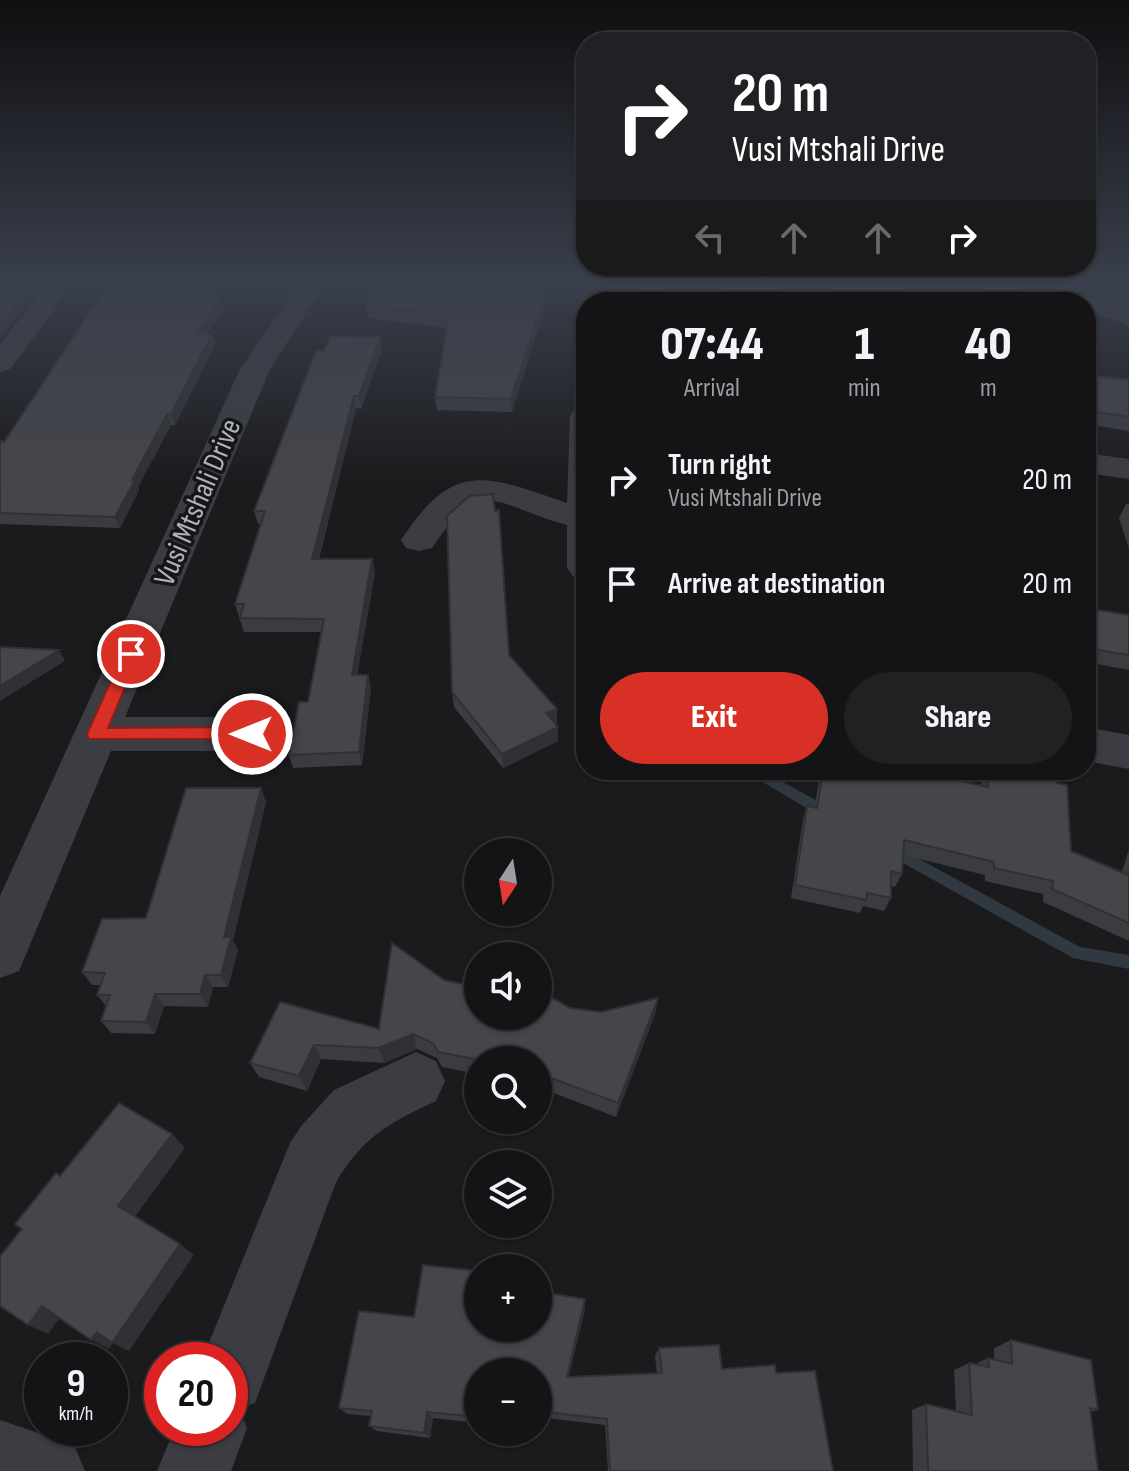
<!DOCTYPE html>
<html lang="en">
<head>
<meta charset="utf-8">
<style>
  body { margin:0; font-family:"Sofia Sans Condensed",sans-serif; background:#212123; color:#f1f3f6; height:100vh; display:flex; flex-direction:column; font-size:30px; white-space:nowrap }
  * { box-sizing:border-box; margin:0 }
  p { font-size:26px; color:#9d9ea1 }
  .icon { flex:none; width:44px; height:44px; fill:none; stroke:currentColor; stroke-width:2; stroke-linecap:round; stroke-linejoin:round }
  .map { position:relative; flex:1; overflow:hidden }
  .drawer { position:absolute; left:576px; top:292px; width:520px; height:488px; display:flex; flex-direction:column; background:#141416; border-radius:32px; box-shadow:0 2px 6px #0004,0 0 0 2px #333335 }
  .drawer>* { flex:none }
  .hud { position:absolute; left:576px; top:32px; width:520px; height:244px; border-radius:32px; box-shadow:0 2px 6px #0004,0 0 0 2px #333335; background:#202124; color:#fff; overflow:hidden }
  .needle { width:52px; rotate:192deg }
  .buttons { position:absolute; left:464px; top:838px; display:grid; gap:16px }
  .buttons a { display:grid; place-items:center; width:88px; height:88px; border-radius:50%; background:#141416; box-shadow:0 2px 6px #0004,0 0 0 2px #333335; font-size:40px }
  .speed { position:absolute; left:24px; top:1342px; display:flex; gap:16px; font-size:40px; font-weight:700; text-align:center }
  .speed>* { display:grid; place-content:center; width:104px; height:104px; border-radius:50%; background:#141416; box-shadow:0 2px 6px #0004,0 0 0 2px #333335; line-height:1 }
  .speed small { font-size:20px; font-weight:400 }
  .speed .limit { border:12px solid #d22; background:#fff; color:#111 }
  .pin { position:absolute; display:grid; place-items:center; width:68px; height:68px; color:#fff; margin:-34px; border:4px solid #fff; border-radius:50%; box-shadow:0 2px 8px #0007 }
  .me { position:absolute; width:88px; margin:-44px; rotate:270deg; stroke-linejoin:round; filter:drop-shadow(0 0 6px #0008) }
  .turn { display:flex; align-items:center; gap:28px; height:168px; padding:0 24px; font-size:36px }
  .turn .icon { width:104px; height:104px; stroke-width:2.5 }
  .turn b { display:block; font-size:56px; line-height:68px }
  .lanes { display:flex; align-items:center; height:76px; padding:0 24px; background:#0003; justify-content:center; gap:40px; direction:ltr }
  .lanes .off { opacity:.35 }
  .eta { display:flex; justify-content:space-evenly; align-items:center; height:136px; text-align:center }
  .eta b { font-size:48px; font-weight:800; line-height:56px }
  .cta { display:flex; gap:16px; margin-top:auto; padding:16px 24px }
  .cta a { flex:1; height:92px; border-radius:48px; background:#d93025; color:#fff; font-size:32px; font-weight:800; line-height:92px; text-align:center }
  .cta a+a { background:#212123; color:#f1f3f6 }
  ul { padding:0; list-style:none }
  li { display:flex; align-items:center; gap:24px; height:104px; padding:0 24px }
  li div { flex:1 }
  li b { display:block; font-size:30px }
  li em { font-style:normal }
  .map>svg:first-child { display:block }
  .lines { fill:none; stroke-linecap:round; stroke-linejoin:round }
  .stream { fill:#313940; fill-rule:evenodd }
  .minor { fill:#3c3d42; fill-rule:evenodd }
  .wall { fill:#3b3c40 }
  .shaded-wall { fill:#303134 }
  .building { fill:#45464a; stroke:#303134; stroke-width:2 }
  .route { fill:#d93025; stroke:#8d1f18; stroke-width:2 }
  .labels { text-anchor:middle; stroke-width:7; stroke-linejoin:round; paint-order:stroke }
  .street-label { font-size:30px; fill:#aeb2bb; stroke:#161618 }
</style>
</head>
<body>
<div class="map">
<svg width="1129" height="1471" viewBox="0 0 1129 1471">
  <rect width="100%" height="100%" fill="#1b1b1d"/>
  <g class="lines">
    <!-- stream -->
    <g class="stream">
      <polygon points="829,279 838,279 826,287 819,302 811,302 820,284"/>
      <polygon points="745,770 761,770 832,809 833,813 832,817 827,818 822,817 747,773"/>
      <polygon points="892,844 1080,947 1129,955 1129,969 1073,958 887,854 885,850 887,846"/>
    </g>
    <!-- minor -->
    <g class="minor">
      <polygon points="51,279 77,279 10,369 0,372 0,344"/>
      <polygon points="302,279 328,279 270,369 125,717 252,717 268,722 274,734 268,746 252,751 111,751 19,971 0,978 0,896 240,369"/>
      <polygon points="646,279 672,279 657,302 631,302"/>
      <path d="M586 407V580L573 576 567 568V525C494 505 482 473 432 548L419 551 406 548 401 540C454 459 485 475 567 503L570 416 575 409Z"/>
      <polygon points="1086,453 1129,459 1129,479 1086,473"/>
      <polygon points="1086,727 1129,735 1129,769 1086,761"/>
      <path d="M416 1052 436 1061 445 1081 436 1101C389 1123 364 1136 336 1182L255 1403 239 1409 247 1428 231 1471H157L175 1428H230V1360H202L290 1143 302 1125 334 1090Z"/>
      <polygon points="0,1420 74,1445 85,1471 0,1471"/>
    </g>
  </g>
  <!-- wall -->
  <g class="wall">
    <polygon points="111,280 226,280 215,300 221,300 224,310 207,334 212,334 215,344 175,425 171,425 138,487 139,490 120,528 0,524 0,441 4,442"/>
    <polygon points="908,280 902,302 713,302 815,294"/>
    <polygon points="983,280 1021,280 1019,302 980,302"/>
    <polygon points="1056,281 1129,281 1129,326 1086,309 1086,302 1070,302 1051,294"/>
    <polygon points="546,303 512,412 437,410 435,397 447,328 368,318 366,305"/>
    <polygon points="382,349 361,409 356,408 319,559 372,559 375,572 357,675 371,688 362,765 293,768 289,755 308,702 322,632 244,632 235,604 261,524 258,524 254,511 324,351"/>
    <polygon points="1086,375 1129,380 1129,431 1086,424"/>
    <polygon points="1126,504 1129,504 1129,549 1119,518"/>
    <polygon points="1086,608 1129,615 1129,670 1086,662"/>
    <polygon points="509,655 557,709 557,723 555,724 558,727 558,741 503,768 454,707 452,692"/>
    <polygon points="654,770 703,770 700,782 654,771"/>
    <polygon points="820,770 920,770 920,772 981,786 981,776 984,770 1026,770 1057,783 1071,851 1122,872 1129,849 1129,941 1043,902 1043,894 985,881 985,875 903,855 902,874 895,887 891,886 891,898 884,911 863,906 860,913 791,898 803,819 807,806 815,807"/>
    <polygon points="261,788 266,802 233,940 238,950 228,987 213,987 208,1007 164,1006 155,1034 111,1033 101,1021 106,1006 97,995 101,985 92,985 82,972 146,918"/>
    <polygon points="444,980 570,1008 601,1012 658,998 655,1014 616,1117 538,1087 538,1060 478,1060 478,1074 442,1067 437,1058 417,1049 384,1063 321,1059 307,1091 259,1077 250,1063 280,1002 379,1029"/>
    <polygon points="542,1284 543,1293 585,1299 585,1309 568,1377 657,1374 655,1356 659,1348 722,1369 776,1373 833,1471 608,1471 605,1425 538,1417 538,1372 478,1372 478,1423 433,1418 430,1438 377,1431 369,1426 371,1416 347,1414 339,1408 478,1328"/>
    <polygon points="1011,1340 1098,1410 1090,1412 1098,1471 913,1471 912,1410 926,1404 956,1411 954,1370 969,1363 976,1364 988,1358 994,1359 994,1348"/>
  </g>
  <!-- shaded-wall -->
  <g class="shaded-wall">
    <polygon points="35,280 47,280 0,339 0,323"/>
    <polygon points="218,280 226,280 210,310 207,300"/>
    <polygon points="546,291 546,303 512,412 511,399"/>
    <polygon points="221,300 224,310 199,344 196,334"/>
    <polygon points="212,334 215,344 175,425 171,414"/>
    <polygon points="380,337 382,349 361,409 359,396"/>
    <polygon points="354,396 356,408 315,572 312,559"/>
    <polygon points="167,414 171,425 138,487 139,490 120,528 115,517 132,480"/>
    <polygon points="372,559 375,572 355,688 352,675"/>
    <polygon points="59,650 65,661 0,701 0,686"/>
    <polygon points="368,675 371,688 362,765 359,752"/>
    <polygon points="557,709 557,723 546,728 546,713"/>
    <polygon points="558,727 558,741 503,768 502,754"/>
    <polygon points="261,788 266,802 233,940 238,950 228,987 221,975 224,937"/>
    <polygon points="205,975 213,987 208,1007 200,994"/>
    <polygon points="155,994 164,1006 155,1034 146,1022"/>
    <polygon points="658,998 655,1014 616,1117 618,1103"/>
    <polygon points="413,1034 417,1049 384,1063 379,1048"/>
    <polygon points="314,1045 321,1059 307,1091 299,1076"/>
    <polygon points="172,1134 185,1148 134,1218 118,1206"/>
    <polygon points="180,1244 194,1255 129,1351 113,1343 109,1349 91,1340 97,1332"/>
    <polygon points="585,1299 585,1309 567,1385 567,1377"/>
    <polygon points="42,1306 61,1316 48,1334 28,1325"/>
    <polygon points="427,1412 433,1418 430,1438 424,1433"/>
  </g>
  <!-- building -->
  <g class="building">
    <polygon points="0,280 35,280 0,323"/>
    <polygon points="111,280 218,280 207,300 221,300 196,334 212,334 171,414 167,414 132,480 135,480 115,517 0,513 0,441 4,442"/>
    <polygon points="375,280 482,280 546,291 511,399 435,397 449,316 366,305"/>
    <polygon points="728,280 815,294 854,280 908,280 902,300 852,300 852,302 713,302"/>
    <polygon points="986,280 1021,280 1020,299 983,299"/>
    <polygon points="1056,281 1129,281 1129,311"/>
    <polygon points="331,336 380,337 359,396 354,396 312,559 372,559 352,675 368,675 359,752 289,755 299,702 308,702 324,619 240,618 244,604 235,604 265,511 254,511 316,351 324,351"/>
    <polygon points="1086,375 1129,380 1129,417 1086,410"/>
    <polygon points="493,494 495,511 499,510 509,655 557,709 546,713 558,727 502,754 452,692 447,516 469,496"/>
    <polygon points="1086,608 1129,615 1129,655 1086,648"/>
    <polygon points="0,647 59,650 0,686"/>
    <polygon points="823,770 920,770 920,772 988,787 988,770 1026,770 1057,776 1057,783 1067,785 1071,851 1128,875 1129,870 1129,923 1052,889 1053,881 994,868 994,862 904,840 902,874 891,871 891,898 867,893 866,900 795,885 807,806 817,808"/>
    <polygon points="186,788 261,788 224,937 231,937 221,975 205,975 200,994 155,994 146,1022 101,1021 110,995 97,995 105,973 82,972 102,919 146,918"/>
    <polygon points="392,943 444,980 472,986 478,986 478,1016 538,1016 538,990 570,1008 601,1012 658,998 618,1103 538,1073 538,1060 480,1060 438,1052 433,1043 413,1034 379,1048 314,1045 299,1076 250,1063 280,1002 379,1029"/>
    <polygon points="119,1103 172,1134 118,1206 180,1244 112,1343 97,1332 91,1340 42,1306 28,1325 0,1306 0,1256 22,1229 15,1224 56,1173 60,1176"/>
    <polygon points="423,1265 478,1271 478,1328 538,1328 538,1283 542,1284 540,1292 585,1299 567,1377 662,1373 659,1348 719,1345 722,1369 775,1365 776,1373 815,1371 833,1471 610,1471 607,1419 538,1411 538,1372 478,1372 478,1417 427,1412 424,1433 369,1426 372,1411 339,1408 359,1311 414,1317"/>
    <polygon points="1011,1340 1091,1360 1098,1410 1090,1408 1098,1471 928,1471 926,1404 972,1415 969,1363 989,1367 988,1358 1012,1364"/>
  </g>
  <!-- sky -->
  <linearGradient id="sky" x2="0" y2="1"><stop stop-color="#0f0f10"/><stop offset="0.58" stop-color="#393f4c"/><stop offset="1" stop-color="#393f4c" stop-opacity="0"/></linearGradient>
  <rect width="1129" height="485" fill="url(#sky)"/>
  <!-- route -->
  <polygon class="route" points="131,648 139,654 108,728 252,727 258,729 258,739 89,739 87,734 123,654"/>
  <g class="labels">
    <!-- street labels -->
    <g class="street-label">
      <text transform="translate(197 502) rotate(-67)" y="10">Vusi Mtshali Drive</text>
    </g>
  </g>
</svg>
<div class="buttons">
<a><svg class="needle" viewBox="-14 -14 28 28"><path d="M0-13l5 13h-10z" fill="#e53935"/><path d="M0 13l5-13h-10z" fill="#9d9ea1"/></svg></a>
<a><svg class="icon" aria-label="sound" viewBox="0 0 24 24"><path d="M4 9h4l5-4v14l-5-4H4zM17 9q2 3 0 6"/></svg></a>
<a><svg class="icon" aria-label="search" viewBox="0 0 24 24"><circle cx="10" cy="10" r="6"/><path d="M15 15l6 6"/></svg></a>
<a><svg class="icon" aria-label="layers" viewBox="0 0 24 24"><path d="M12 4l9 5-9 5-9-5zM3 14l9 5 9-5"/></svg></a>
<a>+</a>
<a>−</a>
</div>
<div class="speed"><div>9<small>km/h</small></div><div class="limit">20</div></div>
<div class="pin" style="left:131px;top:654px;background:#d93025"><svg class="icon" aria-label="arrive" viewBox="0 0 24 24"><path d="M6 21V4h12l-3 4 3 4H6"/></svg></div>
<svg class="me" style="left:252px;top:734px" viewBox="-20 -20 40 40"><circle r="17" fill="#d93025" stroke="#fff" stroke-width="3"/><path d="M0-11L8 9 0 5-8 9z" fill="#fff"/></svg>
<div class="hud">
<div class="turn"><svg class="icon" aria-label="right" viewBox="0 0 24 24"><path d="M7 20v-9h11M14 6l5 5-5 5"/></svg><div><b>20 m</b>Vusi Mtshali Drive</div></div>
<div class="lanes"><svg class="icon off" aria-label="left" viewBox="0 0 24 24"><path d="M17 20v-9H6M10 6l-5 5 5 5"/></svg><svg class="icon off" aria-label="ahead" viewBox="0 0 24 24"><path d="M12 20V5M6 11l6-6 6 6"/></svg><svg class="icon off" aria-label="ahead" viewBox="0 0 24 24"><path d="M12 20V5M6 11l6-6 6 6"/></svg><svg class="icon" aria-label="right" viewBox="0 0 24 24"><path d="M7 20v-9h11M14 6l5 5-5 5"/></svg></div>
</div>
<section class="drawer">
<div class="eta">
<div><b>07:44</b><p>Arrival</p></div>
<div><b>1</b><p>min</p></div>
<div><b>40</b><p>m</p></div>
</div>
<ul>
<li><svg class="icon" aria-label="right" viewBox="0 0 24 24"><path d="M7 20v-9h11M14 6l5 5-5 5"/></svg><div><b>Turn right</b><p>Vusi Mtshali Drive</p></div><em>20 m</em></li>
<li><svg class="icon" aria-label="arrive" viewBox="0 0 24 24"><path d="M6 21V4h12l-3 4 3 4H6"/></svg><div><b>Arrive at destination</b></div><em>20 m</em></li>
</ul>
<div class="cta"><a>Exit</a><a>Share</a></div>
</section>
</div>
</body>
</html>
